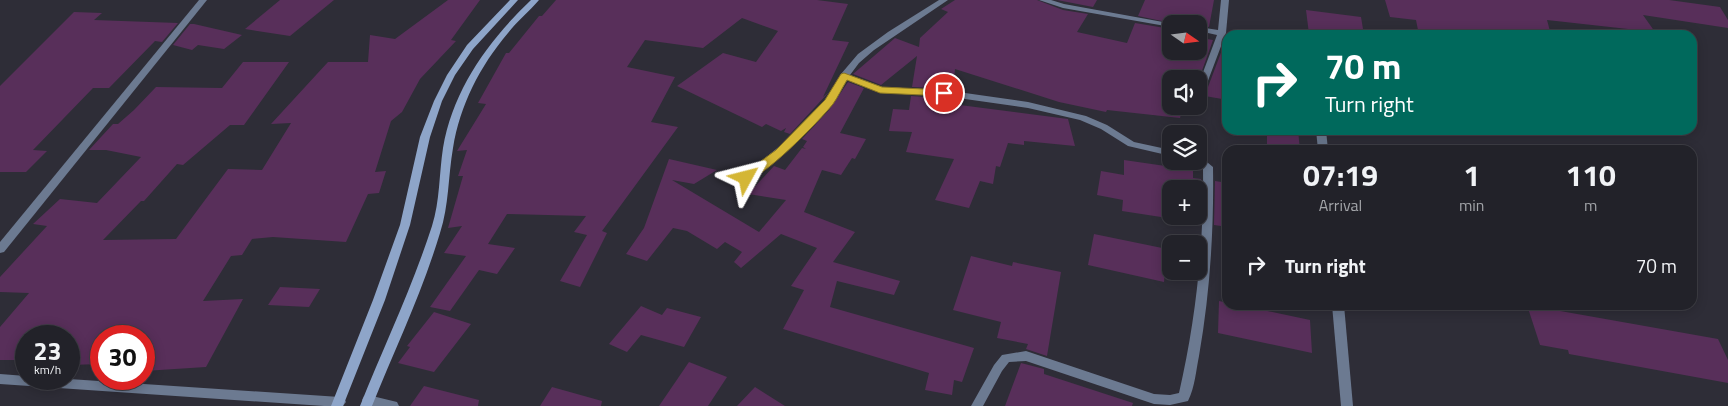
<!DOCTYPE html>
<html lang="en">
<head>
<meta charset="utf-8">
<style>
  body { margin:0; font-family:"Titillium Web",sans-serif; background:#2a2a31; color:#f1f3f6; height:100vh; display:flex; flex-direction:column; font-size:19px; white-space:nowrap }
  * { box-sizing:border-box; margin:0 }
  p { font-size:16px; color:#a2a4a8 }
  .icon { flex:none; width:28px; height:28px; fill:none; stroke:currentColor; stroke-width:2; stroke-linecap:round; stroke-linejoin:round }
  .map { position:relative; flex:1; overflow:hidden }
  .panel { position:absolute; left:1222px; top:145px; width:475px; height:165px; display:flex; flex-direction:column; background:#222229; border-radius:15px; box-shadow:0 2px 12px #0003,0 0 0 1px #3f3f46 }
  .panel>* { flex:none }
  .banner { position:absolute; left:1222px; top:30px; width:475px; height:105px; border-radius:15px; box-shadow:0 2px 12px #0003,0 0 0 1px #3f3f46; background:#00695c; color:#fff; overflow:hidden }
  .needle { width:32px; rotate:104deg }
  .tools { position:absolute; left:1162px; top:15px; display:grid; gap:10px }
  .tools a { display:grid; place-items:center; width:45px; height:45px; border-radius:10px; background:#222229; box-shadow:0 2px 12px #0003,0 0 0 1px #3f3f46; font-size:25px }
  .speed { position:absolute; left:15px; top:325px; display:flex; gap:10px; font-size:25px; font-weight:700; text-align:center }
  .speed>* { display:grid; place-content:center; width:65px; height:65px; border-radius:50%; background:#222229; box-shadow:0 2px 12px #0003,0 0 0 1px #3f3f46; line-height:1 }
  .speed small { font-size:12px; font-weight:400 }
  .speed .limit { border:8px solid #d22; background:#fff; color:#111 }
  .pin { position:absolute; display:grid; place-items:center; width:42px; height:42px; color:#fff; margin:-21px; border:2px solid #fff; border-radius:50%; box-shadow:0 1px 5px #0007 }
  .me { position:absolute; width:55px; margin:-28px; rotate:52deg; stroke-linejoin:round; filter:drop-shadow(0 0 4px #0008) }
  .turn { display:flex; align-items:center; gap:18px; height:105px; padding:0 20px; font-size:22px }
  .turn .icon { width:65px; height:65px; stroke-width:2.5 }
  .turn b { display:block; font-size:35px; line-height:42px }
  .eta { display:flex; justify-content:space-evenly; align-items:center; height:85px; text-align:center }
  .eta b { font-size:30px; font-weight:700; line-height:35px }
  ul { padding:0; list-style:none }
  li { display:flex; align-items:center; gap:15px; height:70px; padding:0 20px }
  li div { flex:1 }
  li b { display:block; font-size:19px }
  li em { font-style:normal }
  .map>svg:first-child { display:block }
  .building { fill:#582f5a; fill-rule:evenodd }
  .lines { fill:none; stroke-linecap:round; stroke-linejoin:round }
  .minor { fill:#6c7a91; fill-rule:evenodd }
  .secondary { fill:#8ea5c9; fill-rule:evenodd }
  .route { fill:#d4b635; stroke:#8a7622 }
</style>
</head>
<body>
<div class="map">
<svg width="1728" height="406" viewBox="0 0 1728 406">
  <rect width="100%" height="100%" fill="#2e2d37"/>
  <!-- building -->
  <g class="building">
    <polygon points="280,0 334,0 290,36 245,29"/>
    <polygon points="448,0 480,0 451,40 456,41 420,79 402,112 391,121 375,172 386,171 379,193 368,194 346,242 273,237 252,239 242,255 231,256 203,301 243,299 206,367 144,371 144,336 101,336 101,364 69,365 69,336 26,336 26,360 0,360 0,327 29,293 0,292 0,277 47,226 33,224 60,199 97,203 141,157 106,150 89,150 113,124 118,124 134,110 156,87 222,88 243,62 289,62 244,125 230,125 183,165 177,164 144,201 141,201 103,240 176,239 228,169 262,170 291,123 271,124 328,62 368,62 370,35 395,39"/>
    <polygon points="556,0 817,0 848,4 832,40 849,42 823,97 829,92 790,134 784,132 786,128 781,131 766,124 762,127 677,86 723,53 756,62 778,31 742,18 703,48 645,40 627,67 675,77 651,122 678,127 602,231 607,233 580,287 560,281 587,235 574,232 586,216 507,214 488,244 515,248 497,274 479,270 450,311 430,307 466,256 444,253 462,226 448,228 463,176 458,176 467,150 457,151 486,104 478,103 506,53 509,53 539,16 542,16"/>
    <polygon points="955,0 1037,0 1063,10 1088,14 1077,32 1127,43 1135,23 1171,29 1171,51 1199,51 1199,33 1208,35 1207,39 1213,40 1199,79 1171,79 1171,106 1183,106 1180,118 1107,110 1106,112 1059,102 955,69 953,89 912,87 917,56 881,85 853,74 895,38 919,47 920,38 948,12 941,9"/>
    <polygon points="1057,0 1097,0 1093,7"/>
    <polygon points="1145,0 1214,0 1209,27 1199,24 1176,24 1138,16"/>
    <polygon points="1385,0 1669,0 1720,7 1728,20 1728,28 1643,15 1655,32 1547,20 1551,35 1419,35 1416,20 1390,17"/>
    <polygon points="1306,10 1361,17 1364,35 1309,34"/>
    <polygon points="74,12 102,13 94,20 178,23 162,42 155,41 109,88 93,88 33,150 47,151 26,172 0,172 0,86"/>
    <polygon points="190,24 194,24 242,35 224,49 198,45 192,50 173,45"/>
    <polygon points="1225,42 1228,42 1228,100 1199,95 1199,90 1203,90 1208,87"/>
    <polygon points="848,82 864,88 840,133 866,139 855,159 852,158 841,175 822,170 804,212 855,232 833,262 900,281 894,295 837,281 830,307 974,348 962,382 954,380 952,395 925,390 929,373 783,329 804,290 791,286 817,248 781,234 741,268 734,262 742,252 725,242 717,249 687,231 673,228 647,261 626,254 644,228 669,159 717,170 694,184 672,180 759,232 786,200 748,194 774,166 785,170 802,148 806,149 803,147 807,141 802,139 829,110"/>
    <polygon points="911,96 953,99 952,104 1068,119 1075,146 1024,141 1024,145 1008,143 1000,167 996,166 993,184 980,181 969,208 935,200 954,159 906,152 912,132 889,131 893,109 909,110"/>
    <polygon points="1267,130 1298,130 1300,150 1267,150"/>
    <path d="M1124 160 1193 170V178L1201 179 1200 223 1122 211 1123 200 1097 195 1101 171 1124 175ZM1171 189H1199V216H1171Z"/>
    <polygon points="1215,181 1228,183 1228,227 1214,225"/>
    <polygon points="1094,234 1167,249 1164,282 1088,265"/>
    <polygon points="971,256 1012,266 1013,262 1061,272 1047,356 1026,349 1028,344 997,338 1001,322 953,310"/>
    <polygon points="280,287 320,289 309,307 268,305"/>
    <polygon points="1219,301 1228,303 1228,305 1239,305 1310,320 1312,353 1218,333"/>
    <polygon points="1527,305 1547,305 1549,309 1718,339 1728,360 1728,383 1569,354 1568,350 1540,345"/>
    <polygon points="641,306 662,315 667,308 701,317 684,347 641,335 627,352 609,344"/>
    <polygon points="434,312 471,324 434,372 398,363 410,347 407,346"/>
    <polygon points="689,362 727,377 708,406 659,406"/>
    <polygon points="1021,363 1044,369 1044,374 1133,403 1132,406 1005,406"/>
    <polygon points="424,386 479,400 478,406 410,406"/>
    <polygon points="552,387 602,401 601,406 540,406"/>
    <polygon points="755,387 785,406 737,406"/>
  </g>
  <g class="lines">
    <!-- minor -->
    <g class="minor">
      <polygon points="199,0 207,0 4,252 0,253 0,242"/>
      <path d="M939 0H948L874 50 859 63 850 75 882 87 944 90 1028 102 1086 116 1107 125 1134 142 1171 150V156L1128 146 1101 129 1080 120 1028 108 944 96 881 93 847 80C825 121 786 152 749 180H743L741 178 743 176 786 141 816 111 832 91 841 74 858 54 888 32Z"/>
      <polygon points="1039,0 1051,0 1064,4 1174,24 1171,24 1171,27 1063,8"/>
      <polygon points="1221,0 1229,0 1226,33 1206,86 1202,89 1199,88 1199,83 1217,35 1199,31 1199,27 1218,30"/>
      <polygon points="1316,130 1326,130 1328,150 1318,150"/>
      <path d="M1199 157 1202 158 1213 167C1214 230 1210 293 1199 356 1196 370 1195 387 1188 401L1170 405 1154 404 1026 361 1009 362 1002 371 983 406H971L994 365 1002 355 1026 351 1154 394 1170 395 1179 393C1196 319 1204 244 1203 168L1195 161H1199Z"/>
      <polygon points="1332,305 1344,305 1353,406 1341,406"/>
      <polygon points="0,374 26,376 26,379 69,379 340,397 344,398 346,402 343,406 324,406 0,384"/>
      <polygon points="368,395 397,402 399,406 372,406 364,404 362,400 364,396"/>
    </g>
    <!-- secondary -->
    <g class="secondary">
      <polygon points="510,0 518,0 473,49 455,75 442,101 430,137 410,225 385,300 343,406 331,406 373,300 400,225 420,137 434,101 447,75 467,45"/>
      <path d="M531 0H539C529 12 517 21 508 33 480 66 460 105 453 148 448 177 449 205 440 233 422 293 395 349 372 406H360C384 346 412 288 432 226 440 201 439 174 443 148 453 89 489 40 531 0Z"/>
    </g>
  </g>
  <!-- route -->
  <path class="route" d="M844 73 882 87 944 90 949 93 944 96 880 93 847 80C842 88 838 97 833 104 822 118 758 185 742 181V175L776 150 825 100 841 74Z"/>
</svg>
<div class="tools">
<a><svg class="needle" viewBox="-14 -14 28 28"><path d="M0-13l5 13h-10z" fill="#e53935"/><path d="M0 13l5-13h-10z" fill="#a2a4a8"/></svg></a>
<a><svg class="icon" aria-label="sound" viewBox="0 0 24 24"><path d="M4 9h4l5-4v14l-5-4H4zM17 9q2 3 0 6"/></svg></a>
<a><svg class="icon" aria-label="layers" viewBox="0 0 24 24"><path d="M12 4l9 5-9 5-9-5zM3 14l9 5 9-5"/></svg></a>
<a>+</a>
<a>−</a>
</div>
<div class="speed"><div>23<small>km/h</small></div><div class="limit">30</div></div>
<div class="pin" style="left:944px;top:93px;background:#d93025"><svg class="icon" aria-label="arrive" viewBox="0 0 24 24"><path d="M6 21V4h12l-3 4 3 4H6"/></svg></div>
<svg class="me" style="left:746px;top:178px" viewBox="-20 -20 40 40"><path d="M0-17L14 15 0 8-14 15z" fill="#d4b635" stroke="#fff" stroke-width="4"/></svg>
<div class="banner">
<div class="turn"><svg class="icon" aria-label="right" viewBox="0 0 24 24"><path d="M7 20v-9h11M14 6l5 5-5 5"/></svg><div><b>70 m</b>Turn right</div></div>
</div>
<section class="panel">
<div class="eta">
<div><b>07:19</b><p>Arrival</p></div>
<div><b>1</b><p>min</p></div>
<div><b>110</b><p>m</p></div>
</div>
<ul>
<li><svg class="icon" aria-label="right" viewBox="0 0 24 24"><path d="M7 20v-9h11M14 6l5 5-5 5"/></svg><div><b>Turn right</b></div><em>70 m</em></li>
</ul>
</section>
</div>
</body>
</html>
